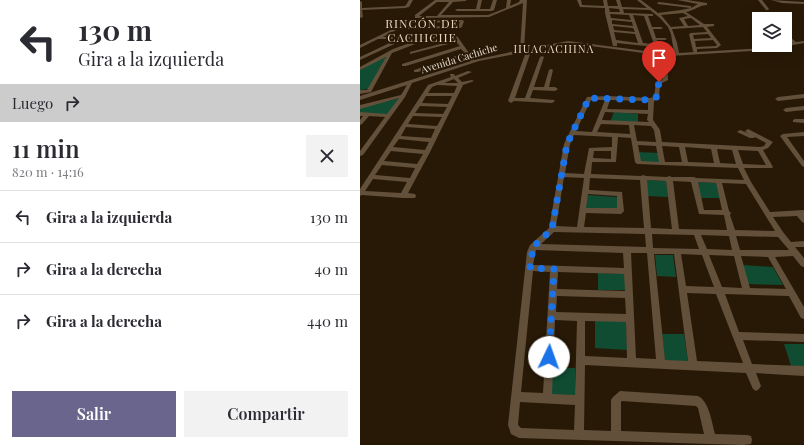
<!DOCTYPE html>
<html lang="es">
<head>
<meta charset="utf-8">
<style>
  body { margin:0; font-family:"Playfair Display",serif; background:#f2f2f3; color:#2b2b33; height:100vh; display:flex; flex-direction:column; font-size:15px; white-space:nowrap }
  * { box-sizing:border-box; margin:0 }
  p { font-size:13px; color:#7c7c81 }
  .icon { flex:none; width:22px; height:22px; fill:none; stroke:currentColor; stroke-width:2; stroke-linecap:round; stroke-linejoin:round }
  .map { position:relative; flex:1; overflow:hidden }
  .details { display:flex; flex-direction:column; background:#fff; width:360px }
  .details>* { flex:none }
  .top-card { background:#fff; color:#2b2b33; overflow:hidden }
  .buttons { position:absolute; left:392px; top:12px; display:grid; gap:8px }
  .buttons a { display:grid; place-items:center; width:40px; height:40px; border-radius:0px; background:#fff; box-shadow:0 4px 16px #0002; font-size:20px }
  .pin { position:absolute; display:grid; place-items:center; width:34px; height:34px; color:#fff; margin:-41px -17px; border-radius:50% 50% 50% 0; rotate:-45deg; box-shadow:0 0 4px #0007 }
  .pin .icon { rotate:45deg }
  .me { position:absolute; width:44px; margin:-22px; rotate:3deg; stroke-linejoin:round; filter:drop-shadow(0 0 3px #0008) }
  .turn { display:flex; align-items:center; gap:14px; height:84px; padding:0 12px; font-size:18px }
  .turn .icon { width:52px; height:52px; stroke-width:2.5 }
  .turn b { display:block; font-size:28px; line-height:34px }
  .then { display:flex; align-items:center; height:38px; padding:0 12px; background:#0003; gap:8px; font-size:15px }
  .round { display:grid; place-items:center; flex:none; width:42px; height:42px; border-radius:0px; background:#f2f2f3 }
  .summary { display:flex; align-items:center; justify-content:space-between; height:68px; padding:0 12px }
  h1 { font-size:24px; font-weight:600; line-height:30px }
  .cta { display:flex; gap:8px; margin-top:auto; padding:8px 12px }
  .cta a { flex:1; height:46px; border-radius:0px; background:#69658c; color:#fff; font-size:16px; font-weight:600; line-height:46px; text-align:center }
  .cta a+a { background:#f2f2f3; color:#2b2b33 }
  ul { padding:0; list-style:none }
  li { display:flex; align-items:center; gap:12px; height:52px; padding:0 12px; border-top:1px solid #e1e1e2 }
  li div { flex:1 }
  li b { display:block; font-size:15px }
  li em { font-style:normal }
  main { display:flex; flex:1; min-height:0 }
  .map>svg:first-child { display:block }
  .green { fill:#104c32 }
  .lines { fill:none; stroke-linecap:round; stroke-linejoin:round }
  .minor { fill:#62503b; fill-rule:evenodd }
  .route { stroke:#1a73e8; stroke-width:7; stroke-dasharray:0 12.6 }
  .labels { text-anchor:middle; stroke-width:4; stroke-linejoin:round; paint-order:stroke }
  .far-street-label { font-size:10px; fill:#e3d8cc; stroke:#281906 }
  .far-neighbourhood-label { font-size:11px; letter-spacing:1px; fill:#ead5bd; stroke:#281906 }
  .far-quarter-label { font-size:12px; letter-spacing:1px; fill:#ead5bd; stroke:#281906 }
</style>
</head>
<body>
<main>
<section class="details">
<div class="top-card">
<div class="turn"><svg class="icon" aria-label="left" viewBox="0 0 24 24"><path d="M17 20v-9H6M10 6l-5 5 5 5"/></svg><div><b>130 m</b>Gira a la izquierda</div></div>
<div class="then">Luego<svg class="icon" aria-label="right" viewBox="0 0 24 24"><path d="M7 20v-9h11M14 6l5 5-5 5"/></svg></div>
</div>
<div class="summary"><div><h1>11 min</h1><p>820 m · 14:16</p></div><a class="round"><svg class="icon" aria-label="close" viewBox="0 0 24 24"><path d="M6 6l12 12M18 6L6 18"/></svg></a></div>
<ul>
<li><svg class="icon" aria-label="left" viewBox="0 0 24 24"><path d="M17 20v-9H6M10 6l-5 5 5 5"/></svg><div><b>Gira a la izquierda</b></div><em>130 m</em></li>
<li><svg class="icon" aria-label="right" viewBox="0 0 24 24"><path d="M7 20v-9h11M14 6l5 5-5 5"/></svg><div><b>Gira a la derecha</b></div><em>40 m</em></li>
<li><svg class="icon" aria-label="right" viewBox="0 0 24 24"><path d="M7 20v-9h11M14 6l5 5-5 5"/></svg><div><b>Gira a la derecha</b></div><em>440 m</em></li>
</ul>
<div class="cta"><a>Salir</a><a>Compartir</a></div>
</section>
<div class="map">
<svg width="444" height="445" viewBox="0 0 444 445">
  <rect width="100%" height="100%" fill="#281906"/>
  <!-- green -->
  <g class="green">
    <polygon points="23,57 26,58 8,89 0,90 0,70"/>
    <polygon points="40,98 28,115 0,114 0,108"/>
    <polygon points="254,112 278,114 278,124 250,122"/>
    <polygon points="277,152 299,153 300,163 279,162"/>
    <polygon points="287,180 306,181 308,197 287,196 285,181"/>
    <polygon points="338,182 356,183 360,198 339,198"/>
    <polygon points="227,195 257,197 258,198 258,211 225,209"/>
    <polygon points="295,255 313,255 316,277 297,276"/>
    <polygon points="382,265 413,267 423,285 387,284"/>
    <polygon points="238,273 264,274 265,275 266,290 238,290"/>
    <polygon points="235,320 266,321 267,350 235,348"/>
    <polygon points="302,334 324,334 328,362 305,362"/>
    <polygon points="424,344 444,344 444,370 432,369"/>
    <polygon points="193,368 215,368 215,396 191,396"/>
  </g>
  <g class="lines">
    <!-- minor -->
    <g class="minor">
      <polygon points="49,0 53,0 49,7 45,8 2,10 3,17 0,18 0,1 2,2 2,8 45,6 46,5"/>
      <path d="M75 0H107L105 1 93 2 81 15H128L146 8 147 0H151L150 6 159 2 160 0H167L164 49 168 48H170L208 41 309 54 314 53 311 34 308 27 300 18 290 10 263 9 264 13 293 14V16H288L292 27H301L303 28 301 29H293L296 38H305L307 39 305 40H297L298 45 307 46V48H297L295 47 257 43V46H253L245 13V8L220 7 217 0H221L222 5 244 6 243 0H247L248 6H258L256 0H260L262 7 287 8 277 0H281L298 13 321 10 331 8 298 4 297 3 299 2 330 6H331V8L338 4 317 0H327L347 3V5C340 5 335 10 326 12L344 24H354V26L347 27 361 45 357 48 337 49V52L406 48 432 43 425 36V33L436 42 444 41V43L406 50 310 56 307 64 308 80 300 84 299 98 294 101 293 120 300 130 302 142 400 147 404 146 406 143 395 137 394 138H390L377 132 380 130 388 133 385 131 388 129 413 142 408 148 403 150 413 167 412 168H384L391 182 410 212 444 210V223L442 222 437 216 413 217 423 232 431 242 444 241V247H435L444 258V267L441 266 433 256 415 257 444 307V319L441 318 429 296 365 294 379 332 444 334V342L383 340 392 364 444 366V376L396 373 401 386 399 389 396 391 393 389 386 373 225 365 224 430 251 431V400L253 397 260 391 338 396C349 401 352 423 355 434L387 435 391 436 392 440 391 444 383 445 159 438 151 434 148 425 167 252 170 245 189 228 204 144 227 97 248 96 290 98 294 97 296 83 303 79V64L306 56 208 43 170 51V54L155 98H165L180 57 182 56 184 57 174 87H184L189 70 191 69 193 70 189 87H195L198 89 195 91 173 90 170 98 194 100 195 101 192 103 154 101 151 103 148 101 166 52 119 61 52 83 45 97 3 155 0 156V151L25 117 9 116 2 124 0 125V120L3 116H0V112L27 114 39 98 0 109V105L41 95 47 85 0 100V96L111 61 107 56 58 72H54V70L105 53 101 49 46 66H42V64L100 46 96 42 50 54V52L95 40 94 38 61 39 63 40V41L32 53 11 92 0 94V90H7L26 57 0 70V67L33 49 61 39H40L41 41 0 60V57L38 39H18L0 48V45L41 25H42L43 27 98 26 100 22 47 23H46V21L102 20 104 21 102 27 100 28 38 29 23 37 97 36 114 60 160 50 163 3 129 17 55 18V15ZM77 2H89L77 16H59ZM249 8 259 9 260 12H250ZM323 13 328 16 319 18 324 26 311 27 301 15ZM250 14 269 15 271 20 251 18ZM273 15 284 16 294 44 283 43ZM331 18 340 25 328 26 324 19ZM252 20 272 22 273 26 252 24ZM253 26 273 28 275 32 254 30ZM343 27 347 32 331 33 329 34 333 51 334 52 319 53 317 43 312 29ZM254 32 275 34 278 43 256 40ZM348 34 351 38 334 39 333 35ZM353 40 357 45 356 46 336 47 335 41ZM231 100H245L232 132 216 131ZM250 100 288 101V110L247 109ZM245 112 288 114 287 120 289 122 242 120ZM241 124 269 125 270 134 237 132ZM274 125 291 126 294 130 296 142 277 141ZM214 135 252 137V147L229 148 224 174 205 173 210 144ZM258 137 271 138 275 162 277 164 378 168 384 180 336 178 334 177H312L309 176 307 177 286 176 283 175 281 176 231 174 232 162H256ZM278 145 296 146 299 162 281 161ZM302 146 319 147 322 162H305ZM325 147 351 149 354 163 328 162ZM357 149 372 150 376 164 360 163ZM378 150 398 151 406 165 383 164ZM234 151H251V159L233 158ZM204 177 224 178 217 227 196 226ZM230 178 280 180 284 228 224 227 226 213 261 214 264 211 262 192 229 190ZM287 180 306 181 312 229 291 228ZM313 181 331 182 339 214 364 215 367 230 319 229ZM338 182 356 183 362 210H344ZM362 183 386 184 415 231 375 230 370 215 371 213 369 211ZM228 194 257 196V208H226ZM194 232 285 234 286 247 181 244ZM292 234 334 235 339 249 293 248ZM341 235 369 236 372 250 347 249ZM376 236 418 237 429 250H380ZM176 250 263 253 264 268 173 265ZM271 253H287L296 359 276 358ZM294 254H314L328 361 305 360ZM321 254 342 255 354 287 326 286ZM349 255 374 256 382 288 362 287ZM381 256 408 257 426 289 390 288ZM173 271 190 272 183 393 161 392ZM198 272 264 274 265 291 197 289ZM327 293 356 294 383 363 337 361ZM197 296 265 298 266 314 196 312ZM195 320 217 321 215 395 192 394ZM225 321 266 322 267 358 225 356ZM262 401 336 406 338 408 344 434 261 431V402ZM160 402 215 405 214 430 161 428 158 425Z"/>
      <polygon points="118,0 122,0 120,9 130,9 133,0 137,0 134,10 132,11 97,11 95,10 97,9 116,9"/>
      <polygon points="398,0 402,0 409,9 408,10 406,10"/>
      <polygon points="411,0 444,2 444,4 422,3"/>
      <path d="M108 71 112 72 98 78 102 82 112 80 114 81 103 85 70 152 48 193 55 194 56 196 55 198H43L2 195 0 196V189L68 85 91 77 90 75V74H94L95 76ZM94 79 98 83H84ZM77 85H79L97 86 94 93H68L72 87ZM66 96H92L88 104 62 103ZM60 106 87 107 83 114 55 113ZM53 116 82 117 77 126 48 124ZM46 127 75 129 71 138 41 136ZM39 139 69 142 65 150 33 147ZM31 151 63 154 57 164 24 161ZM22 165 55 168 50 178 15 175ZM13 179 47 182 41 193 5 191Z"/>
      <polygon points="444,94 444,98 418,101 415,99 418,97"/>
      <polygon points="444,106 444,110 426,112 423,110 426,108"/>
      <polygon points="435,119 444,119 444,123 433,122 433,120"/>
      <polygon points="444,132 444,136 427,137 444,161 444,167 442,166 420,136 423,134"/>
    </g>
  </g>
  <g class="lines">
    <!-- route -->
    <polyline class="route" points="189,357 194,269 170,268 173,247 192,229 207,144 229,98 291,100 296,98 299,82"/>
  </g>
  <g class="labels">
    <!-- far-street labels -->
    <g class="far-street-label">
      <text transform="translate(99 58) rotate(-17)" y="4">Avenida Cachiche</text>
    </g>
    <!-- far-neighbourhood labels -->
    <g class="far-neighbourhood-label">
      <text x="194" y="53">HUACACHINA</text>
    </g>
    <!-- far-quarter labels -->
    <g class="far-quarter-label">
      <text x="62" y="28">RINCÓN DE<tspan x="62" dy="14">CACHICHE</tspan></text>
    </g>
  </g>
</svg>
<div class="buttons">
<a><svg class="icon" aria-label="layers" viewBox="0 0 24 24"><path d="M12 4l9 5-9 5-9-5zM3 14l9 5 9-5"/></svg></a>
</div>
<div class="pin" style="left:299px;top:82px;background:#d93025"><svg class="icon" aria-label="arrive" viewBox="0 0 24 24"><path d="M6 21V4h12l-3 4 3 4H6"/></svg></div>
<svg class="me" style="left:189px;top:357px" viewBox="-20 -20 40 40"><circle r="19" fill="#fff"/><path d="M0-13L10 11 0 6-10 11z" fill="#1a73e8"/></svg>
</div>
</main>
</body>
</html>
